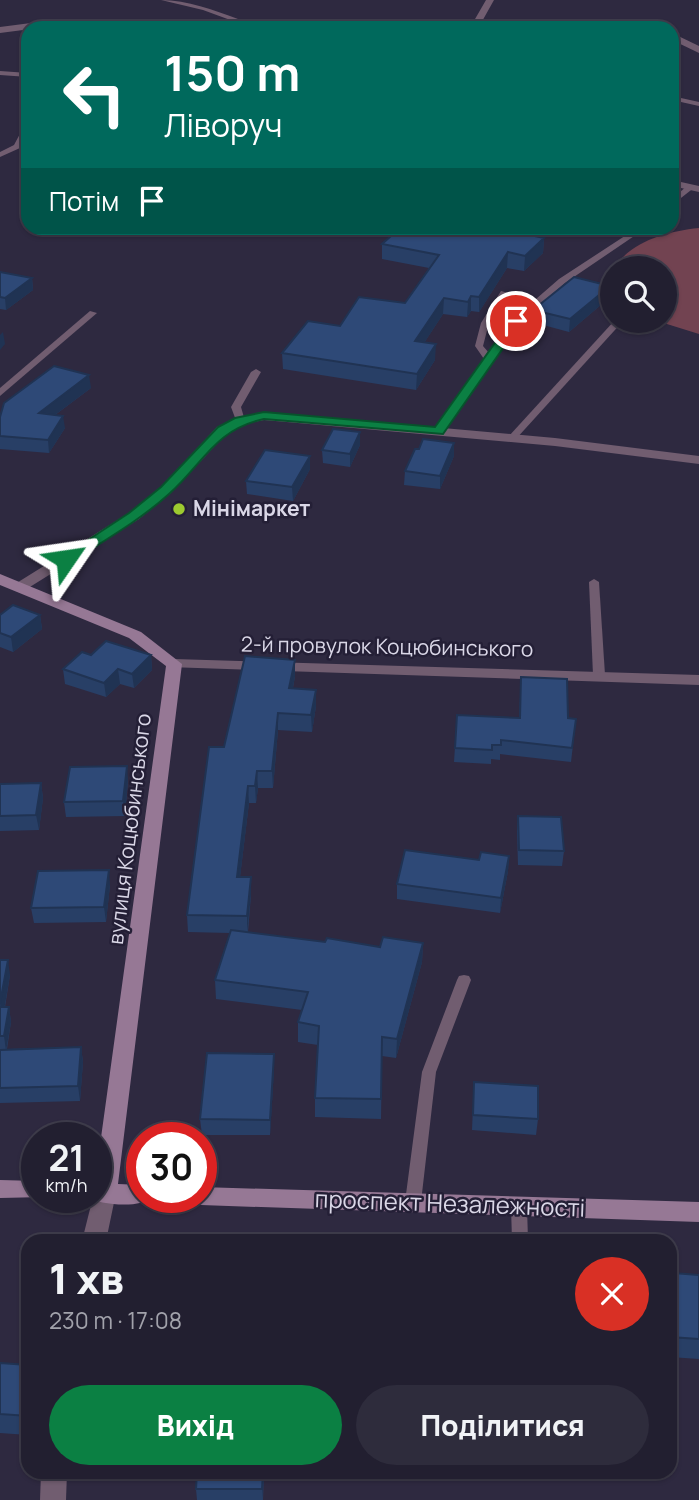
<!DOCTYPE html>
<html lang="uk">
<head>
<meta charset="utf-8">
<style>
  body { margin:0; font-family:Manrope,sans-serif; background:#2e2c3c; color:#f1f3f6; height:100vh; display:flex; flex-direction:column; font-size:26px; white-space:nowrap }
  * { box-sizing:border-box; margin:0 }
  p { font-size:23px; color:#a2a2ab }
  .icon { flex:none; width:38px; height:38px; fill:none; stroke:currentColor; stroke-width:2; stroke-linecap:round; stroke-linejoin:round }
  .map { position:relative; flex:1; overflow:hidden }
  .panel { position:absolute; left:21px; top:1234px; width:656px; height:245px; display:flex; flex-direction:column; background:#221f30; border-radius:21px; box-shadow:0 2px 5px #0004,0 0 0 2px #3f3d4c }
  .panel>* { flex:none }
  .top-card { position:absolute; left:21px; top:21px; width:658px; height:214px; border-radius:21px; box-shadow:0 2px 5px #0004,0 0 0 2px #3f3d4c; background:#00695c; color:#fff; overflow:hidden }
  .fabs { position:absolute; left:600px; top:256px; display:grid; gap:14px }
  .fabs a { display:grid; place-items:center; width:77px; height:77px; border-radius:50%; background:#221f30; box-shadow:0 2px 5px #0004,0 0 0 2px #3f3d4c; font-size:35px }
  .speed { position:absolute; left:21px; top:1122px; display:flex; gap:14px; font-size:35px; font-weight:700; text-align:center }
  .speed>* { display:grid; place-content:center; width:91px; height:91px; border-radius:50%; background:#221f30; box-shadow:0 2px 5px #0004,0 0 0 2px #3f3d4c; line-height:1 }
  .speed small { font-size:18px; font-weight:400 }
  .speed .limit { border:10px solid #d22; background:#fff; color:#111 }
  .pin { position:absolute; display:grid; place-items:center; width:60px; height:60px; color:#fff; margin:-30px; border:4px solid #fff; border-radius:50%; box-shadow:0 2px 7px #0007 }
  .me { position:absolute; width:77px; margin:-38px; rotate:58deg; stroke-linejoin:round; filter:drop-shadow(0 0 5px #0008) }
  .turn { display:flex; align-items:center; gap:24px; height:147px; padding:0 28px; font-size:32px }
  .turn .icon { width:91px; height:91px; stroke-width:2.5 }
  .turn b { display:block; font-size:49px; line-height:60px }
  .then { display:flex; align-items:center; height:66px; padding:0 28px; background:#0003; gap:14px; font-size:26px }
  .round { display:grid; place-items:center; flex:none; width:74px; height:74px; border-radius:37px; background:#2e2c3c }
  .headline { display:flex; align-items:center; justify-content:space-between; height:119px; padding:0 28px }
  h1 { font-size:42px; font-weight:800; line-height:52px }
  .action { display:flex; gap:14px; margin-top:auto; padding:14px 28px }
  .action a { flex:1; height:80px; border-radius:42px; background:#0b8043; color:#fff; font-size:28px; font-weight:800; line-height:80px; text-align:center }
  .action a+a { background:#2e2c3c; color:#f1f3f6 }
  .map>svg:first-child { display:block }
  .green { fill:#724351 }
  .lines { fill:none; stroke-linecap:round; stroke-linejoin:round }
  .lane { fill:#715d70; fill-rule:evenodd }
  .street { fill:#715d70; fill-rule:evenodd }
  .secondary { fill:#967895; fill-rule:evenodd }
  .wall { fill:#283f66 }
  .shaded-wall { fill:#203353 }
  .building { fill:#2e4977; stroke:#203353; stroke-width:2 }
  .route { fill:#0b8043; stroke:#07532c; stroke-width:2 }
  .poi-dot { fill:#9dca30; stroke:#241f36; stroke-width:2.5 }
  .labels { text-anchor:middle; stroke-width:5; stroke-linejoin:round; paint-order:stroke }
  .poi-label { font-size:21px; font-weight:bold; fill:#dad7e7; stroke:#241f36; text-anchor:start }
  .street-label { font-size:21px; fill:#dad7e7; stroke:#241f36 }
  .near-street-label { font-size:24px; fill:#dad7e7; stroke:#241f36 }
</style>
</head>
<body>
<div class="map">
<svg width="699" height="1500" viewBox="0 0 699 1500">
  <rect width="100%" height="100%" fill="#2e2940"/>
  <!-- green -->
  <path class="green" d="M699 228V334L654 320H665V268H612V291L607 277C627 243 661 232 699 228Z"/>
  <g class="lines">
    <!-- lane -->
    <g class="lane">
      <path d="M161 0C188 0 213 10 238 19L240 24 234 28H226L234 23 233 21 203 10Z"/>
      <polygon points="0,71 28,73 28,77 0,75"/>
      <polygon points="672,96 699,102 699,106 672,100"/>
      <polygon points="22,130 28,130 28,133 20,148 0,157 0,152 14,145"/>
      <polygon points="688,185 695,187 672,205 672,199"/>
      <polygon points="637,228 646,228 565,283 519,323 441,433 435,433 433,431 484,359 475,346 481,323 501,291 508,293 489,323 483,346 489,353 513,319 559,279"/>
      <polygon points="90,311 97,313 0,396 0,388"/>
      <polygon points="615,320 624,320 515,440 509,440 509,436"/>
      <polygon points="256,369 261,372 241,407 245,421 243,423 237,423 231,407 251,372"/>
      <polygon points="594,579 599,582 605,675 599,678 593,675 589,582"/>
      <polygon points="464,975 469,976 471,980 436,1072 421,1202 419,1207 413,1209 407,1207 405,1202 422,1072 457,980 459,976"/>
      <polygon points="519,1199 525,1201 527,1206 528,1241 512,1241 511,1206 513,1201"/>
    </g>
    <!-- street -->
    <g class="street">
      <polygon points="486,0 494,0 480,25 482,28 472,28 471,26"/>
      <polygon points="54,20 99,28 54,26 0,33 0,27"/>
      <polygon points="672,33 699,46 699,53 672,40"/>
      <polygon points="672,180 699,186 699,192 672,186"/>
      <polygon points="264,412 555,438 699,456 699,464 555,446 264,420 244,424 227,433 171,493 139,519 25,590 15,590 12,587 15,584 129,513 161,487 217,427 235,418"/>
      <polygon points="174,659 699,675 699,685 168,667 166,664"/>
      <polygon points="105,1184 113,1186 116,1193 106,1241 82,1241 93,1197 96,1197 96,1188"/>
      <polygon points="41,1472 67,1472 66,1500 40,1500"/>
    </g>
    <!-- secondary -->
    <g class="secondary">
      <path d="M0 574 141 632 182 664 118 1184 142 1185V1197H152C142 1209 99 1205 87 1197H96V1174L166 666 129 638 0 585Z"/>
      <polygon points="0,1180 37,1181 37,1197 44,1197 0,1198"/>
      <polygon points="201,1187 699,1202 699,1222 201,1205 193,1203 190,1197 201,1197"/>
    </g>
  </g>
  <!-- wall -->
  <g class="wall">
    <polygon points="544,238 543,253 524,271 507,268 479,312 471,311 467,317 443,314 424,343 435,360 416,390 283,369 282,353 340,326 405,303 429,268 382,259 382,244"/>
    <polygon points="0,272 32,278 33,290 6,310 0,309"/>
    <polygon points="610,286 609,298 569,332 532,322 533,310"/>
    <polygon points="91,388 55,415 65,428 49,453 0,449 0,417"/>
    <polygon points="360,445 350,467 323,463 322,450"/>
    <polygon points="454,456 440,489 404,485 405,471"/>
    <polygon points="310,469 293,501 247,494 246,481"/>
    <polygon points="0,615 40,615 42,629 13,652 0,647"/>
    <polygon points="91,655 151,655 152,670 134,688 120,684 106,697 65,684 63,669"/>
    <polygon points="295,676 293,688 316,706 312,732 278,730 273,788 258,788 256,803 249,803 240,877 251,895 248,932 325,942 380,947 423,943 422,962 396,1058 382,1056 381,1119 315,1117 315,1098 318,1045 298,1042 298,1022 302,1010 216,999 215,980 230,933 188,932 187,915 224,747"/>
    <polygon points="521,677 568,718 576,719 571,762 500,754 500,760 491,759 491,764 454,762 457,715 519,718"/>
    <polygon points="128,780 125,816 66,817 64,802"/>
    <polygon points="41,783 43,798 39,830 0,831 0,784"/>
    <polygon points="518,816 564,851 562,866 518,865 517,831"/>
    <polygon points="509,856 508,871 500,913 397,899 397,884 479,860"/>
    <polygon points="110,885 106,922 34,923 31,908"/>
    <polygon points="0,960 10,975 5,1007 9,1007 11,1022 7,1049 81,1047 83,1062 80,1101 0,1103"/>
    <polygon points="274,1069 270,1135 202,1135 200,1119"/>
    <polygon points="474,1082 538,1119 536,1135 472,1130"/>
    <polygon points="673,1273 699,1275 699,1359 670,1357 670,1279 672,1279"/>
    <polygon points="0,1363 28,1365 28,1435 0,1433"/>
    <polygon points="264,1472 263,1500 197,1500 196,1489"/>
  </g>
  <!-- shaded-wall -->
  <g class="shaded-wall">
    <polygon points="544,238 543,253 524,271 525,256"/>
    <polygon points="508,252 507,268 479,312 479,297"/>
    <polygon points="32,278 33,290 6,310 5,298"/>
    <polygon points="610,286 609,298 569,332 570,319"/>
    <polygon points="471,296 471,311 467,317 468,302"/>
    <polygon points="444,298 443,314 415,357 415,341"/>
    <polygon points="3,332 5,344 0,350 0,335"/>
    <polygon points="436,344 435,360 416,390 417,374"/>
    <polygon points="89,375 91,388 40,426 39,413"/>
    <polygon points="63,416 65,428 49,453 48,440"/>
    <polygon points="360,432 360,445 350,467 350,454"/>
    <polygon points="454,443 454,456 440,489 440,476"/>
    <polygon points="310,456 310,469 293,501 292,487"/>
    <polygon points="40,615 42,629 13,652 11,637"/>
    <polygon points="151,655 152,670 134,688 132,674"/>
    <polygon points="295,660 295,676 290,704 289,688"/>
    <polygon points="118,669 120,684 106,697 104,683"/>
    <polygon points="316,690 316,706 312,732 311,715"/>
    <polygon points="278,713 278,730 273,788 272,771"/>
    <polygon points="127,766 128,780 125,816 123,801"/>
    <polygon points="257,771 258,788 256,803 255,786"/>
    <polygon points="41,783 43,798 39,830 36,815"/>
    <polygon points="248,786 249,803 238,894 237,877"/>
    <polygon points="509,856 508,871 500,913 501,898"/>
    <polygon points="109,870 110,885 106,922 104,907"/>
    <polygon points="251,877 251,895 247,933 247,916"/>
    <polygon points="423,943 422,962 396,1058 397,1039"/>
    <polygon points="8,960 10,975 2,1022 0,1003"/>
    <polygon points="9,1007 11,1022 6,1051 4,1036"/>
    <polygon points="81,1047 83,1062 80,1101 78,1086"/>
    <polygon points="274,1054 274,1069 270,1135 270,1120"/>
    <polygon points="263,1472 264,1472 262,1500 262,1489"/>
  </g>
  <!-- building -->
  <g class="building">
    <polygon points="400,228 497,228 544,238 525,256 508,252 479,297 471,296 468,302 444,298 415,341 436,344 417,374 282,353 308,321 340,326 359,297 405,303 439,255 382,244"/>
    <polygon points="0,272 32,278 5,298 0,297"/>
    <polygon points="574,277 610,286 570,319 533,310"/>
    <polygon points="54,366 89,375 39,413 63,416 48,440 0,436 0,417 4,403"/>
    <polygon points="333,429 360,432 350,454 322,450"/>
    <polygon points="423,439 454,443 440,476 405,471 415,449 419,449"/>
    <polygon points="265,450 310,456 292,487 246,481"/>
    <polygon points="13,605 40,615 11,637 0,633 0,615"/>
    <polygon points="106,641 151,655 132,674 118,669 104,683 63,669 82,652 91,655"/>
    <polygon points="245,656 295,660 289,688 316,690 311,715 278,713 272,771 257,771 255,786 248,786 237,877 251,877 247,916 187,915 209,747 224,747"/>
    <polygon points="521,677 567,679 568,718 576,719 572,748 501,740 501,745 492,745 492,750 455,748 457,715 520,718"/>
    <polygon points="127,766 123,801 64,802 70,767"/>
    <polygon points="41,783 36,815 0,816 0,784"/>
    <polygon points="518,816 561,817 564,851 519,850"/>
    <polygon points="405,850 479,860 481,852 509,856 501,898 397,884"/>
    <polygon points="109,870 104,907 31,908 38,871"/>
    <polygon points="231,930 325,942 327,938 380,947 383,937 423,943 397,1039 382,1037 381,1099 315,1098 319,1026 298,1022 308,992 215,980"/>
    <polygon points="0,960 8,960 0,1003"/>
    <polygon points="0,1007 9,1007 4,1036 0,1036"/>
    <polygon points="81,1047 78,1086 0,1088 0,1050"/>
    <polygon points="207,1053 274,1054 270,1120 200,1119"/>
    <polygon points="474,1082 538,1086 538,1119 473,1115"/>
    <polygon points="673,1273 699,1275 699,1339 670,1337 670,1279 673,1279"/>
    <polygon points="0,1363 28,1365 28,1416 0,1414"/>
    <polygon points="197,1472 263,1472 262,1489 196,1489"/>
  </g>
  <!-- route -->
  <path class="route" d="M512 319 522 321 443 434 264 419C214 430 204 463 169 494 139 521 105 540 71 562L59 559 129 513 161 487 218 427 235 418 264 412 435 427Z"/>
  <!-- markers -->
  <circle class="poi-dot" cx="179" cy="509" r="7"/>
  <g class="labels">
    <!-- poi labels -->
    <g class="poi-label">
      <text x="193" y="516">Мінімаркет</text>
    </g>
    <!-- street labels -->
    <g class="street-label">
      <text transform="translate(387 647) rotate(1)" y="7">2-й провулок Коцюбинського</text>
      <text transform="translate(130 829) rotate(-83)" y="7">вулиця Коцюбинського</text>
    </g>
    <!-- near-street labels -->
    <g class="near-street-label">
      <text transform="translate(450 1204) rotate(2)" y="8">проспект Незалежності</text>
    </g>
  </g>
</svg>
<div class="fabs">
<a><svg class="icon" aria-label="search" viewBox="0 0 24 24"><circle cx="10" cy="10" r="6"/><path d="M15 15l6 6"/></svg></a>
</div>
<div class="speed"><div>21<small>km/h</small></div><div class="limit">30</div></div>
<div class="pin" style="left:516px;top:321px;background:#d93025"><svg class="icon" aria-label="arrive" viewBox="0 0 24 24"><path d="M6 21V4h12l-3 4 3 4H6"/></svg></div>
<svg class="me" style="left:66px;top:559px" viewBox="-20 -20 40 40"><path d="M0-17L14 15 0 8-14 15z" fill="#0b8043" stroke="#fff" stroke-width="4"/></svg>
<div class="top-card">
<div class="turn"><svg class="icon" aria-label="left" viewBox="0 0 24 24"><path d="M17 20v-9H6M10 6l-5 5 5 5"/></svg><div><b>150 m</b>Ліворуч</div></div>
<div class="then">Потім<svg class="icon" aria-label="arrive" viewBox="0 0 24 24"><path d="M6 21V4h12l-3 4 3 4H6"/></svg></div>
</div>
<section class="panel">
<div class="headline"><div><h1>1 хв</h1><p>230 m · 17:08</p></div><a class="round" style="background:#d93025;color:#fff"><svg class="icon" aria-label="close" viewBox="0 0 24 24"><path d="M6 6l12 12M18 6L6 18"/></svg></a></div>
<div class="action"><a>Вихід</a><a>Поділитися</a></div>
</section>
</div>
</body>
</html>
